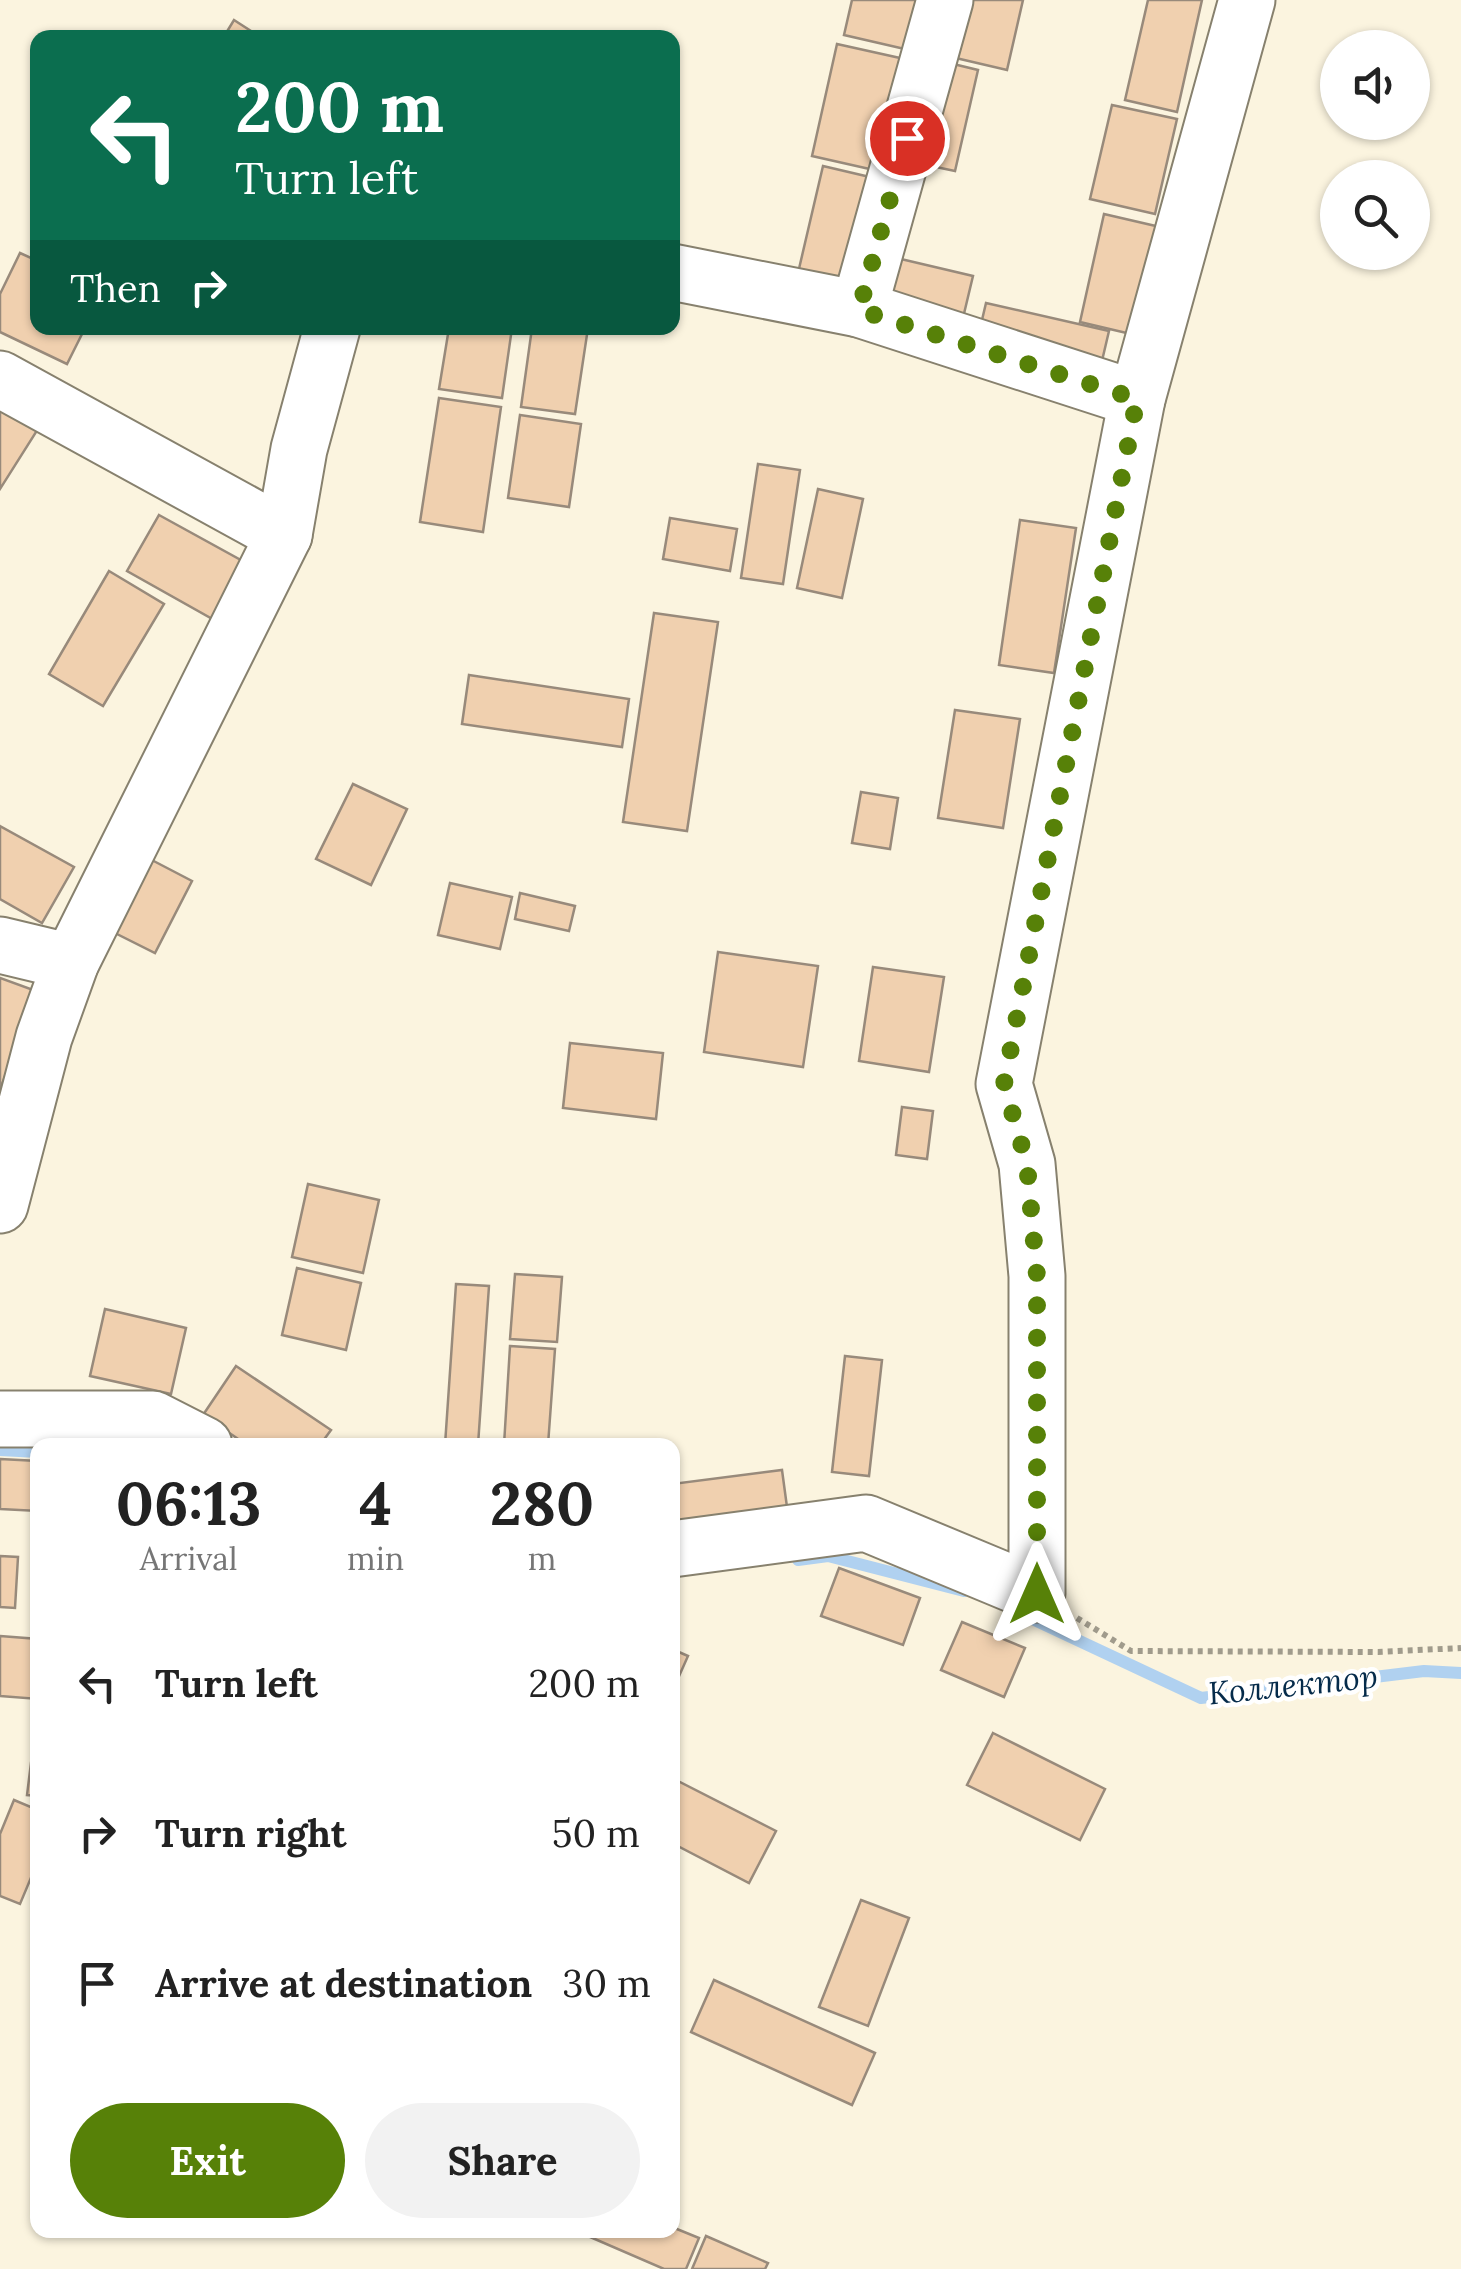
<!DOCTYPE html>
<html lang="en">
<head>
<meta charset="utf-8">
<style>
  body { margin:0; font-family:Lora,serif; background:#f2f2f2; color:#222; height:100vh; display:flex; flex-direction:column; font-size:38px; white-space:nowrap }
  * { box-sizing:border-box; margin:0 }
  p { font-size:32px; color:#767676 }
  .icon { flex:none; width:55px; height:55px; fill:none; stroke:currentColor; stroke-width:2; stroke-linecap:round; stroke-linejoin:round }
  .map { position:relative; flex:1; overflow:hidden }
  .sheet { position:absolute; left:30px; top:1438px; width:650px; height:800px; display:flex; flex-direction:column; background:#fff; border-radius:20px; box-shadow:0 2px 8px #0004 }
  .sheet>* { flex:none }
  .top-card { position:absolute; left:30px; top:30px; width:650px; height:305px; border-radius:20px; box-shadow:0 2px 8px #0004; background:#0b6e4f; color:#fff; overflow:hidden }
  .buttons { position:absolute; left:1320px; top:30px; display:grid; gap:20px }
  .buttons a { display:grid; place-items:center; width:110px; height:110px; border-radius:50%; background:#fff; box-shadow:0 2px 8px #0004; font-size:50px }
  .pin { position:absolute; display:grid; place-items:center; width:85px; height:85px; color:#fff; margin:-42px; border:5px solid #fff; border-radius:50%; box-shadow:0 2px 10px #0007 }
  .me { position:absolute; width:110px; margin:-55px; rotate:0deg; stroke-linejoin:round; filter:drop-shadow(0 0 8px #0008) }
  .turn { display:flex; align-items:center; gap:35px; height:210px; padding:0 40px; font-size:45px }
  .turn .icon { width:130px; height:130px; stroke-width:2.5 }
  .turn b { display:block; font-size:70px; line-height:85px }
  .then { display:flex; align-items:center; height:95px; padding:0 40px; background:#0003; gap:20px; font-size:38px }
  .eta { display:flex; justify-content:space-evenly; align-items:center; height:170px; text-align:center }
  .eta b { font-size:60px; font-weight:800; line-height:70px }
  .cta { display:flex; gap:20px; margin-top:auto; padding:20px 40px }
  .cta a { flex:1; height:115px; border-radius:60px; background:#578108; color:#fff; font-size:40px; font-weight:800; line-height:115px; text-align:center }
  .cta a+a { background:#f2f2f2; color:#222 }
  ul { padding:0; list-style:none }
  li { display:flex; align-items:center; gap:30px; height:150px; padding:0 40px }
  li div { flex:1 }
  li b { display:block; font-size:38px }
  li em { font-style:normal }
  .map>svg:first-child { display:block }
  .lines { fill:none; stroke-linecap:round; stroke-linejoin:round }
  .stream { stroke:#b0d1f0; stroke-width:12 }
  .building { fill:#f0d0af; stroke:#988a7b; stroke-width:2.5 }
  .minor-casing { stroke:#87816e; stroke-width:59 }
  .path { stroke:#a09b8c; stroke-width:6; stroke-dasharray:5 5; stroke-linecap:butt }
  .minor { stroke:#fff; stroke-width:55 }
  .route { stroke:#578108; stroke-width:18; stroke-dasharray:0 32.4 }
  .labels { text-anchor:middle; stroke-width:9; stroke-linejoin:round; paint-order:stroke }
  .water-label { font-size:32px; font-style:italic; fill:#052b4a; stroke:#fff }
</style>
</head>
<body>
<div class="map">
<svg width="1461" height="2269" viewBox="0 0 1461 2269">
  <rect width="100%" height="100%" fill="#fbf4df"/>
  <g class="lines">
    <!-- stream -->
    <g class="stream">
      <polyline points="0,1450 38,1452"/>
      <polyline points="798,1560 828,1556 964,1591"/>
      <polyline points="1024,1615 1201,1698 1424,1671 1461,1673"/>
    </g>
  </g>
  <!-- building -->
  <g class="building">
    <polygon points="852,0 920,0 909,50 844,35"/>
    <polygon points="955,0 1023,0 1007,70 943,55"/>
    <polygon points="1148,0 1202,0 1177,112 1125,100"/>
    <polygon points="234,20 262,38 223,38"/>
    <polygon points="837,44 900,58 874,170 812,156"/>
    <polygon points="941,61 978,70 955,171 917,163"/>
    <polygon points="1112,105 1177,119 1155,214 1090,199"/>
    <polygon points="823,166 874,178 849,285 798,273"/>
    <polygon points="1104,214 1160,227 1135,335 1080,322"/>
    <polygon points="20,253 38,261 38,328 85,328 67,364 0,332 0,294"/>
    <polygon points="884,255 973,276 962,322 874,302"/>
    <polygon points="986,303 1109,331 1101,365 978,337"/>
    <polygon points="449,328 512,328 502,398 439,389"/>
    <polygon points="532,328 588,328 575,414 521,407"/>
    <polygon points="439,398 501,407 483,532 420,522"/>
    <polygon points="0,405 38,429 0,489"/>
    <polygon points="520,415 581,424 569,507 508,498"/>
    <polygon points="758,464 800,470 783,584 741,578"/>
    <polygon points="818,489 863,499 842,598 797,588"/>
    <polygon points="159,515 248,564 216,621 127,571"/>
    <polygon points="670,518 737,529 730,571 663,559"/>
    <polygon points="1020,520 1076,528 1054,673 999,665"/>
    <polygon points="109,571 164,604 103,706 49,674"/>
    <polygon points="654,613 718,622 687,831 623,822"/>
    <polygon points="469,675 629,699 622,747 462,724"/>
    <polygon points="955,710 1020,719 1003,828 938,818"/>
    <polygon points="353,784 407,809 371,885 316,859"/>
    <polygon points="861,792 898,798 890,849 852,843"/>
    <polygon points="0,826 74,867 42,923 0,899"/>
    <polygon points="146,857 192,881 155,953 109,930"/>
    <polygon points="450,883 512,897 500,949 438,935"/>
    <polygon points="520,893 575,906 569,931 515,919"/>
    <polygon points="718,952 818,966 803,1067 704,1052"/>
    <polygon points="873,967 944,977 929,1072 859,1061"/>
    <polygon points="0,978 36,991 0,1090"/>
    <polygon points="570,1043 663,1053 656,1119 563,1108"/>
    <polygon points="902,1107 933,1111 927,1159 896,1155"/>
    <polygon points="308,1184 379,1200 363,1273 292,1257"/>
    <polygon points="297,1268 361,1283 346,1350 282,1335"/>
    <polygon points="515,1274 562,1277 557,1342 510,1339"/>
    <polygon points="456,1284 489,1286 478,1445 445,1445"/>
    <polygon points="105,1309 186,1328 171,1394 90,1376"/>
    <polygon points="510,1346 555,1349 548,1445 504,1445"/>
    <polygon points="845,1356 882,1360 869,1476 832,1472"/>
    <polygon points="236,1366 331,1430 320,1445 247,1445 203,1415"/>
    <polygon points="0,1459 38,1461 38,1511 0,1509"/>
    <polygon points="782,1470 787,1507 674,1523 672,1484"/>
    <polygon points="0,1556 18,1557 15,1608 0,1607"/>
    <polygon points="839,1568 920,1598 903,1645 821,1616"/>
    <polygon points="962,1622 1025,1648 1004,1697 941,1670"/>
    <polygon points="0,1636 38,1639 38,1699 0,1696"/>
    <polygon points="672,1649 688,1656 672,1692"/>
    <polygon points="993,1733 1105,1789 1080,1840 967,1785"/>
    <polygon points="31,1763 38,1764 38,1796 27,1795"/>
    <polygon points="672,1778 776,1831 749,1883 672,1843"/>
    <polygon points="14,1800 38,1810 38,1861 20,1904 0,1896 0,1834"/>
    <polygon points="861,1900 909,1918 868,2026 819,2007"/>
    <polygon points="714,1980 875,2053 852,2105 691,2032"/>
    <polygon points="672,2227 699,2238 686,2269 664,2269 574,2230 672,2230"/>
    <polygon points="706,2236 768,2263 765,2269 692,2269"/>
  </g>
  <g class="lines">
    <defs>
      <g id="minor">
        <polyline points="672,272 859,309 1137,399"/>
        <polyline points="859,309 945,0"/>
        <polyline points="0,379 284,535"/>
        <polyline points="0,945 71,962"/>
        <polyline points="0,1205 44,1037 71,962 284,535 299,449 332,328"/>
        <polyline points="0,1419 153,1419 204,1445"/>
        <polyline points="672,1549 866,1523 1037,1594 1037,1276 1027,1164 1004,1084 1137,399 1247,0"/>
      </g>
    </defs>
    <!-- minor casing -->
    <use href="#minor" class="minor-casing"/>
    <!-- path -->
    <polyline class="path" points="1077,1618 1131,1651 1378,1652 1461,1648"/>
    <!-- minor -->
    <use href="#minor" class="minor"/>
  </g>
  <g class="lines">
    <!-- route -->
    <polyline class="route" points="907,138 859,310 1137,399 1004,1084 1027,1164 1037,1276 1037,1594"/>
  </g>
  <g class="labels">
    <!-- water labels -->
    <g class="water-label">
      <text transform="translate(1293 1685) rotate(-6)" y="11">Коллектор</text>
    </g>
  </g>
</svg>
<div class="buttons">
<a><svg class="icon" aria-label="sound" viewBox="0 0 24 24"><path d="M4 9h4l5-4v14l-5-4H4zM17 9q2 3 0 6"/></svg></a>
<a><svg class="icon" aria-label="search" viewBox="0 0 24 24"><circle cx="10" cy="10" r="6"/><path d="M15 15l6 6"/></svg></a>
</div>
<div class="pin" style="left:907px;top:138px;background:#d93025"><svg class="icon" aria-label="arrive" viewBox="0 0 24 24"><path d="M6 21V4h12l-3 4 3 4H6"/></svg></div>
<svg class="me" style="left:1037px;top:1594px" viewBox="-20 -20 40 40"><path d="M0-17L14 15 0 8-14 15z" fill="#578108" stroke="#fff" stroke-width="4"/></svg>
<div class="top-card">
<div class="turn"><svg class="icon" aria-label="left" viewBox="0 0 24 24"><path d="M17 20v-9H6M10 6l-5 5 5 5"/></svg><div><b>200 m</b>Turn left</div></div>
<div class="then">Then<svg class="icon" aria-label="right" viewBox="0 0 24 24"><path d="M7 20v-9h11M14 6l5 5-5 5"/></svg></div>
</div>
<section class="sheet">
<div class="eta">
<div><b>06:13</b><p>Arrival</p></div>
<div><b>4</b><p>min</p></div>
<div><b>280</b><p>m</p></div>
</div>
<ul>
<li><svg class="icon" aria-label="left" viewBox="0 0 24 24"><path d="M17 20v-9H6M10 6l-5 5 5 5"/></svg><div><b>Turn left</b></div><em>200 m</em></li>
<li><svg class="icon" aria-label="right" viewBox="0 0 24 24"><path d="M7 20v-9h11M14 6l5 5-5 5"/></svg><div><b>Turn right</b></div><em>50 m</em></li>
<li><svg class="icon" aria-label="arrive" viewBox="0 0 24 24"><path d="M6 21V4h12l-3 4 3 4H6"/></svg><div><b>Arrive at destination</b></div><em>30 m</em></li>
</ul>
<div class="cta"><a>Exit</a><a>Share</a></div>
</section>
</div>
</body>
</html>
